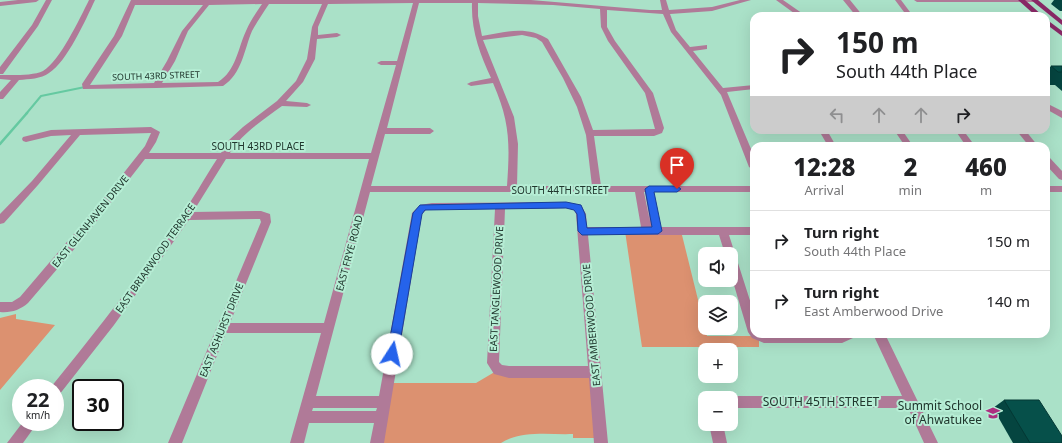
<!DOCTYPE html>
<html lang="en">
<head>
<meta charset="utf-8">
<style>
  body { margin:0; font-family:"Noto Sans",sans-serif; background:#f2f2f2; color:#202124; height:100vh; display:flex; flex-direction:column; font-size:15px; white-space:nowrap }
  * { box-sizing:border-box; margin:0 }
  p { font-size:13px; color:#757577 }
  .icon { flex:none; width:22px; height:22px; fill:none; stroke:currentColor; stroke-width:2; stroke-linecap:round; stroke-linejoin:round }
  .map { position:relative; flex:1; overflow:hidden }
  .details { position:absolute; left:750px; top:142px; width:300px; height:196px; display:flex; flex-direction:column; background:#fff; border-radius:12px; box-shadow:0 4px 16px #0002 }
  .details>* { flex:none }
  .guide { position:absolute; left:750px; top:12px; width:300px; height:122px; border-radius:12px; box-shadow:0 4px 16px #0002; background:#fff; color:#202124; overflow:hidden }
  .fabs { position:absolute; left:698px; top:247px; display:grid; gap:8px }
  .fabs a { display:grid; place-items:center; width:40px; height:40px; border-radius:8px; background:#fff; box-shadow:0 4px 16px #0002; font-size:20px }
  .speed { position:absolute; left:12px; top:379px; display:flex; gap:8px; font-size:20px; font-weight:700; text-align:center }
  .speed>* { display:grid; place-content:center; width:52px; height:52px; border-radius:50%; background:#fff; box-shadow:0 4px 16px #0002; line-height:1 }
  .speed small { font-size:10px; font-weight:400 }
  .speed .limit { border:2px solid #111; border-radius:6px; background:#fff; color:#111 }
  .pin { position:absolute; display:grid; place-items:center; width:34px; height:34px; color:#fff; margin:-41px -17px; border-radius:50% 50% 50% 0; rotate:-45deg; box-shadow:0 0 4px #0007 }
  .pin .icon { rotate:45deg }
  .me { position:absolute; width:44px; margin:-22px; rotate:10deg; stroke-linejoin:round; filter:drop-shadow(0 0 3px #0008) }
  .turn { display:flex; align-items:center; gap:14px; height:84px; padding:0 20px; font-size:18px }
  .turn .icon { width:52px; height:52px; stroke-width:2.5 }
  .turn b { display:block; font-size:28px; line-height:34px }
  .lanes { display:flex; align-items:center; height:38px; padding:0 20px; background:#0003; justify-content:center; gap:20px; direction:ltr }
  .lanes .off { opacity:.35 }
  .eta { display:flex; justify-content:space-evenly; align-items:center; height:68px; text-align:center }
  .eta b { font-size:24px; font-weight:800; line-height:28px }
  ul { padding:0; list-style:none }
  li { display:flex; align-items:center; gap:12px; height:60px; padding:0 20px; border-top:1px solid #e0e0e0 }
  li div { flex:1 }
  li b { display:block; font-size:15px }
  li em { font-style:normal }
  .map>svg:first-child { display:block }
  .green { fill:#dc9170 }
  .lines { fill:none; stroke-linecap:round; stroke-linejoin:round }
  .stream-far1 { stroke:#65c9a1; stroke-width:2 }
  .stream { stroke:#65c9a1; stroke-width:2.5 }
  .minor { fill:#b07a98; fill-rule:evenodd }
  .major { fill:#892866; fill-rule:evenodd }
  .wall { fill:#054540 }
  .building { fill:#06504a; stroke:#043834 }
  .route { fill:#2563eb; stroke:#184099 }
  .labels { text-anchor:middle; stroke-width:4; stroke-linejoin:round; paint-order:stroke }
  .far-street-label { font-size:9px; fill:#20362d; stroke:#b6eed5 }
  .street-label { font-size:10px; fill:#20362d; stroke:#b6eed5 }
  .near-street-label { font-size:12px; fill:#20362d; stroke:#b6eed5 }
  .near-poi-label { font-size:12px; fill:#20362d; stroke:#b6eed5; text-anchor:end }
</style>
</head>
<body>
<div class="map">
<svg width="1062" height="443" viewBox="0 0 1062 443">
  <rect width="100%" height="100%" fill="#aae1c8"/>
  <!-- green -->
  <g class="green">
    <polygon points="625,231 681,231 707,336 759,336 759,347 642,347"/>
    <polygon points="16,314 16,319 55,325 0,390 0,318"/>
    <path d="M498 370 595 372 601 438H573V434C550 435 521 430 501 443H377L387 383H476Z"/>
  </g>
  <g class="lines">
    <!-- stream-far1 -->
    <polyline class="stream-far1" points="26,114 41,96 85,87"/>
    <!-- stream -->
    <polyline class="stream" points="0,144 27,113"/>
    <!-- minor -->
    <g class="minor">
      <polygon points="18,0 39,0 36,2 0,6 0,2"/>
      <polygon points="46,0 52,0 38,26 3,74 0,74 0,67 32,25"/>
      <path d="M89 0H95C86 19 67 62 49 73 41 79 29 79 19 80L3 99H0V92L11 80 0 79V75C11 75 33 76 43 71 60 61 80 18 89 0Z"/>
      <path d="M131 0H531L650 10H662L660 0H666L669 10 712 7 740 0H751L712 11 670 14 676 30 690 47 707 45V49L693 51 723 88 754 85V89L727 92 754 156V170L749 167 721 95 671 32 663 14 607 10V27L615 41 653 93 664 128 662 133 654 136H594L601 186H754V192H654L661 227H754V235H729L754 313V334H855L853 338 842 343H764L752 338 748 332 731 275V254H725L719 235H588L608 443H594L589 378H509L494 374 487 363 495 209 426 210 422 214 384 443H370L374 423H309L304 443H290L321 333H226L182 443H168L261 222 260 219 189 220 114 325 59 395 55 397V388H50L51 387C95 333 138 278 178 220 192 201 204 179 217 159H145L82 240 28 303C20 310 11 313 0 312V302H12L20 297 100 203 145 146 151 133 80 135 38 185 4 223 0 224V214L32 181 71 135 51 136 26 142 23 141 22 139 23 137 51 130 151 127 160 132 156 142 149 153H221L229 140 243 127 277 101 296 81 307 59 312 27 322 4H269C263 13 257 22 252 31 244 50 242 74 223 86L156 88 83 89 82 84 114 36ZM413 3 397 61H381L377 63 381 65H396L371 153H230C242 133 263 120 282 106L307 107 311 105 307 103 286 101 303 82 315 59 317 39 337 37 341 35 337 33 318 35V27L328 4ZM419 3H472C471 31 480 54 491 78L471 82 467 84 471 86 493 83C510 122 510 143 507 186H371L385 134H430L434 131 430 128H387ZM478 3 553 5 600 9 601 27 608 41 645 93 655 129 593 130 581 97 548 39C527 25 504 32 482 36L478 16ZM262 4C256 13 250 21 246 31 238 48 236 71 218 82L162 83 175 61 188 31 209 5ZM135 5H203L182 31 167 61 154 83 90 85 122 36ZM522 35 536 38 542 42 563 78 577 107 586 135 592 186H517L518 144 514 117 483 40ZM226 159H369L324 323H230L271 222 270 214 261 211 193 212ZM370 192H635L641 227H587L586 214 581 205 566 202 432 203 420 205 412 213 379 396H316ZM644 192H645L650 222ZM566 208 574 210 576 214 588 366H509L502 365 499 362 505 209ZM313 408H377L376 411H312Z"/>
      <polygon points="776,0 783,0 806,16 798,16"/>
      <polygon points="843,0 850,0 863,16 856,16"/>
      <polygon points="895,0 901,0 913,16 907,16"/>
      <polygon points="914,0 1038,0 1035,2 917,2"/>
      <polygon points="1046,103 1062,111 1062,118 1046,109"/>
      <polygon points="894,130 902,130 913,146 905,146"/>
      <polygon points="955,130 963,130 975,146 966,146"/>
      <polygon points="1016,130 1025,130 1038,146 1029,146"/>
      <polygon points="825,131 828,132 836,146 828,146 821,134"/>
      <polygon points="1046,156 1049,157 1062,171 1062,180 1059,179 1046,165"/>
      <rect x="1046" y="186" width="16" height="6"/>
      <polygon points="873,334 885,334 938,443 924,443 908,408 731,408 731,398 726,398 731,396 902,396"/>
      <polygon points="23,422 38,422 23,443 7,443"/>
      <polygon points="709,424 723,424 727,443 713,443"/>
    </g>
    <!-- major -->
    <g class="major">
      <polygon points="1018,0 1025,0 1043,16 1036,16"/>
      <polygon points="1031,0 1038,0 1062,20 1062,25"/>
      <polygon points="1046,19 1062,31 1062,36 1046,24"/>
    </g>
  </g>
  <!-- wall -->
  <g class="wall">
    <polygon points="1054,0 1062,0 1062,11 1060,11 1051,4"/>
    <polygon points="1051,66 1062,66 1062,91 1055,85 1048,85 1046,83 1046,72"/>
    <polygon points="1004,400 1062,443 1013,443 993,408"/>
  </g>
  <!-- building -->
  <g class="building">
    <polygon points="1051,66 1062,66 1062,72 1058,72"/>
    <polygon points="1004,400 1039,400 1062,436 1062,443 1030,443"/>
  </g>
  <!-- route -->
  <polygon class="route" points="649,186 677,186 681,189 677,192 654,192 662,231 658,234 582,235 578,231 577,214 574,210 566,208 425,210 422,214 398,354 396,358 392,359 389,358 387,354 413,213 420,205 566,202 581,205 585,214 587,228 652,227 645,189"/>
  <!-- icons -->
  <defs>
    <symbol id="school-bare" viewBox="-9 -9 18 18"><path d="M0-5L7-2L0 1L-7-2ZM-4 1L0 2.5L4 1V4Q0 6-4 4Z" fill="#ac2f80" stroke="#b6eed5" stroke-width="2.5" paint-order="stroke"/></symbol>
  </defs>
  <g fill-rule="evenodd">
    <use href="#school-bare" x="983" y="403" width="20" height="20"/>
  </g>
  <g class="labels">
    <!-- far-street labels -->
    <g class="far-street-label">
      <text transform="translate(156 76) rotate(-2)" y="3">SOUTH 43RD STREET</text>
    </g>
    <!-- street labels -->
    <g class="street-label">
      <text x="258" y="150">SOUTH 43RD PLACE</text>
      <text x="560" y="194">SOUTH 44TH STREET</text>
      <text transform="translate(90 221) rotate(-51)" y="4">EAST GLENHAVEN DRIVE</text>
      <text transform="translate(349 253) rotate(-75)" y="4">EAST FRYE ROAD</text>
      <text transform="translate(155 258) rotate(-55)" y="4">EAST BRIARWOOD TERRACE</text>
      <text transform="translate(496 289) rotate(-87)" y="4">EAST TANGLEWOOD DRIVE</text>
      <text transform="translate(591 325) rotate(-95)" y="4">EAST AMBERWOOD DRIVE</text>
      <text transform="translate(221 330) rotate(-68)" y="4">EAST ASHURST DRIVE</text>
    </g>
    <!-- near-street labels -->
    <g class="near-street-label">
      <text x="821" y="406">SOUTH 45TH STREET</text>
    </g>
    <!-- near-poi labels -->
    <g class="near-poi-label">
      <text x="982" y="410">Summit School<tspan x="982" dy="14">of Ahwatukee</tspan></text>
    </g>
  </g>
</svg>
<div class="fabs">
<a><svg class="icon" aria-label="sound" viewBox="0 0 24 24"><path d="M4 9h4l5-4v14l-5-4H4zM17 9q2 3 0 6"/></svg></a>
<a><svg class="icon" aria-label="layers" viewBox="0 0 24 24"><path d="M12 4l9 5-9 5-9-5zM3 14l9 5 9-5"/></svg></a>
<a>+</a>
<a>−</a>
</div>
<div class="speed"><div>22<small>km/h</small></div><div class="limit">30</div></div>
<div class="pin" style="left:677px;top:189px;background:#d93025"><svg class="icon" aria-label="arrive" viewBox="0 0 24 24"><path d="M6 21V4h12l-3 4 3 4H6"/></svg></div>
<svg class="me" style="left:392px;top:354px" viewBox="-20 -20 40 40"><circle r="19" fill="#fff"/><path d="M0-13L10 11 0 6-10 11z" fill="#2563eb"/></svg>
<div class="guide">
<div class="turn"><svg class="icon" aria-label="right" viewBox="0 0 24 24"><path d="M7 20v-9h11M14 6l5 5-5 5"/></svg><div><b>150 m</b>South 44th Place</div></div>
<div class="lanes"><svg class="icon off" aria-label="left" viewBox="0 0 24 24"><path d="M17 20v-9H6M10 6l-5 5 5 5"/></svg><svg class="icon off" aria-label="ahead" viewBox="0 0 24 24"><path d="M12 20V5M6 11l6-6 6 6"/></svg><svg class="icon off" aria-label="ahead" viewBox="0 0 24 24"><path d="M12 20V5M6 11l6-6 6 6"/></svg><svg class="icon" aria-label="right" viewBox="0 0 24 24"><path d="M7 20v-9h11M14 6l5 5-5 5"/></svg></div>
</div>
<section class="details">
<div class="eta">
<div><b>12:28</b><p>Arrival</p></div>
<div><b>2</b><p>min</p></div>
<div><b>460</b><p>m</p></div>
</div>
<ul>
<li><svg class="icon" aria-label="right" viewBox="0 0 24 24"><path d="M7 20v-9h11M14 6l5 5-5 5"/></svg><div><b>Turn right</b><p>South 44th Place</p></div><em>150 m</em></li>
<li><svg class="icon" aria-label="right" viewBox="0 0 24 24"><path d="M7 20v-9h11M14 6l5 5-5 5"/></svg><div><b>Turn right</b><p>East Amberwood Drive</p></div><em>140 m</em></li>
</ul>
</section>
</div>
</body>
</html>
